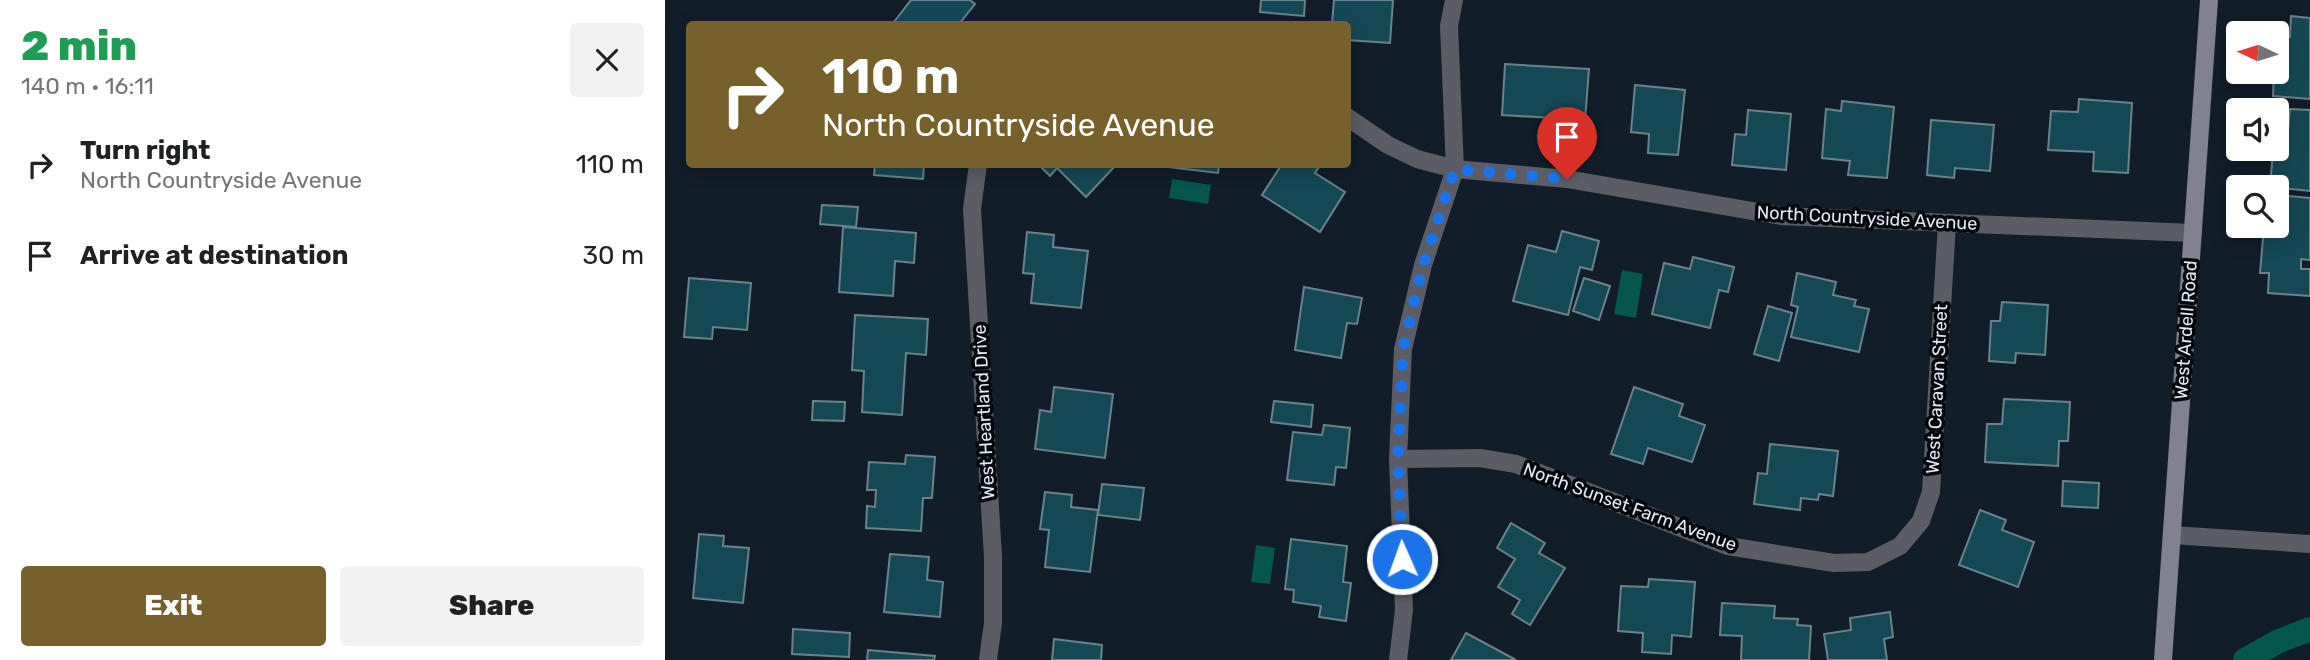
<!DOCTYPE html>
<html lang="en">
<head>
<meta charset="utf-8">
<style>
  body { margin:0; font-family:Rubik,sans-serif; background:#f2f2f2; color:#202124; height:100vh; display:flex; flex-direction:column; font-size:26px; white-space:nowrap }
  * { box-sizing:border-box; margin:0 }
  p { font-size:23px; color:#757577 }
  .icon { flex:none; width:38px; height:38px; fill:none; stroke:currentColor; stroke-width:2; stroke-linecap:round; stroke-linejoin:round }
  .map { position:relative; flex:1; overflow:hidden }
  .sheet { display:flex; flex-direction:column; background:#fff; width:665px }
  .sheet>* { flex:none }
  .guide { position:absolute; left:21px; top:21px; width:665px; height:147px; border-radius:7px; box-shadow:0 4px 18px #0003; background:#78602c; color:#fff; overflow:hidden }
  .needle { width:46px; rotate:274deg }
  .fabs { position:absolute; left:1561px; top:21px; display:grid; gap:14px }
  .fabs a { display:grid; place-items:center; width:63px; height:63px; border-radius:7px; background:#fff; box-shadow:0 4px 18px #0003; font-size:35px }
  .pin { position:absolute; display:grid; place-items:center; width:60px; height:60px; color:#fff; margin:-72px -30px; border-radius:50% 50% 50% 0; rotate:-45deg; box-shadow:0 0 7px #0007 }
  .pin .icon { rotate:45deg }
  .me { position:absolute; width:77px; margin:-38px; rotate:358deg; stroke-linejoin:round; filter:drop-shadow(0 0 5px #0008) }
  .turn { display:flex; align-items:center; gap:24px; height:147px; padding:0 21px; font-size:32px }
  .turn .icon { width:91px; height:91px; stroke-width:2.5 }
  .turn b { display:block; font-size:49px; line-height:60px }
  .round { display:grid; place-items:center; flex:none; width:74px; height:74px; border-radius:7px; background:#f2f2f2 }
  .overview { display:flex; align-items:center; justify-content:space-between; height:119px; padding:0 21px }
  h1 { font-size:42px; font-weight:800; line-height:52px; color:#1e9e55 }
  .cta { display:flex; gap:14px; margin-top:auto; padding:14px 21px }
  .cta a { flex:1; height:80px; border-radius:7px; background:#78602c; color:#fff; font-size:28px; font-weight:800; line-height:80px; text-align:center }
  .cta a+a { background:#f2f2f2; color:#202124 }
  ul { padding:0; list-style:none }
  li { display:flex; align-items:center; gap:21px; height:91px; padding:0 21px }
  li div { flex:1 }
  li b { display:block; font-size:26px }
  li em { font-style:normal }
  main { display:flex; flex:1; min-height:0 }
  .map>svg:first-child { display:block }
  .water { fill:#05564e }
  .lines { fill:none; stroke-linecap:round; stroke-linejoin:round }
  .canal { stroke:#05564e; stroke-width:24 }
  .building { fill:#154855; stroke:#6a828a; stroke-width:2 }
  .street { stroke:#5c5c65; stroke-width:18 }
  .secondary { stroke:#81818f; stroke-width:18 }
  .route { stroke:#1a73e8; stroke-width:12; stroke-dasharray:0 21.6 }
  .labels { text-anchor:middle; stroke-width:7; stroke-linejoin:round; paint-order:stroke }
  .street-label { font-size:18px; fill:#e1e9f2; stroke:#03070c }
</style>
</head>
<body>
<main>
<section class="sheet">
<div class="overview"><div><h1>2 min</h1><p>140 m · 16:11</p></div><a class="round"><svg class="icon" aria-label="close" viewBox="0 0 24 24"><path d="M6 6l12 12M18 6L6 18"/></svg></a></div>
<ul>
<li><svg class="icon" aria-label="right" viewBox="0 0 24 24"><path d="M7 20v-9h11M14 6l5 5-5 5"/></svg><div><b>Turn right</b><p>North Countryside Avenue</p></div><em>110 m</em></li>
<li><svg class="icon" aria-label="arrive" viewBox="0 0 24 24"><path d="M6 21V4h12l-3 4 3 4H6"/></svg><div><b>Arrive at destination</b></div><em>30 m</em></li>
</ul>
<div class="cta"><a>Exit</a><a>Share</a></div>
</section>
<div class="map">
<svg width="1645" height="660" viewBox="0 0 1645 660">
  <rect width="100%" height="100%" fill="#111d29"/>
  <!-- water -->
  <g class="water">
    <polygon points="507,179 546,185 543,204 504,198"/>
    <polygon points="957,270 978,274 971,318 949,314"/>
    <polygon points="591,545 610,548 605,584 586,582"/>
  </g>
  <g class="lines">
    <!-- canal -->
    <polyline class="canal" points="1580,660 1612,642 1645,629"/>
  </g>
  <!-- building -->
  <g class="building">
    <polygon points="246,0 305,0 310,4 294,24 232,24 229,22"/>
    <polygon points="596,0 640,0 639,16 595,12"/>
    <polygon points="669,0 728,0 725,43 682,40 682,24 667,24"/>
    <polygon points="1626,16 1645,18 1645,99 1608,96 1609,72 1612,72 1612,37 1625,37"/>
    <polygon points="840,64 924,69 920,120 837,115"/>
    <polygon points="970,85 1020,90 1013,155 983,153 984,134 966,132"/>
    <polygon points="1414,99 1467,103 1463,173 1428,171 1429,152 1383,150 1386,111 1413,112"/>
    <polygon points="1177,101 1229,107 1222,178 1183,175 1185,161 1157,158 1161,109 1176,111"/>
    <polygon points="1625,109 1645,110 1645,191 1605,187 1608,152 1605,152 1606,149 1612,149 1612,130 1623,131"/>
    <polygon points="1083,110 1126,114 1121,170 1067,165 1070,134 1081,135"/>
    <polygon points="1266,120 1329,125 1325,171 1290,168 1289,178 1262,175"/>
    <polygon points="210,164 259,164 258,179 209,175"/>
    <polygon points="373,164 452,164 421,197 392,168 385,176"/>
    <polygon points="504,164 554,164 553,173 504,167"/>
    <polygon points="611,164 656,164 650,173 680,192 655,232 597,195 615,167"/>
    <polygon points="1612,195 1645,198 1645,260 1636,259 1636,269 1645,269 1645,296 1603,293 1604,273 1595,273 1599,226 1612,226"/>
    <polygon points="157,205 193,207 191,227 155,224"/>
    <polygon points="178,227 251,233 249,263 230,261 228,296 174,292"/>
    <polygon points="897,231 934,241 927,270 915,267 903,315 848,301 863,245 891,252"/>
    <polygon points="362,232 389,235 388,247 423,251 416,308 366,303 369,274 358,273"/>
    <polygon points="1028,257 1069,267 1063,292 1054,290 1045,328 987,314 999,263 1025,269"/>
    <polygon points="1132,273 1171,282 1168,295 1191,300 1189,306 1204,309 1194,352 1126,337 1133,307 1126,305"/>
    <polygon points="24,278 86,283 82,330 48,327 47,339 19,337"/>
    <polygon points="919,278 945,286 934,320 908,311"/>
    <polygon points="639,287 697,298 692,324 682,323 676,358 630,350"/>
    <polygon points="1337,302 1383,305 1380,355 1351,353 1350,363 1324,361 1326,321 1335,321"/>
    <polygon points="1103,306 1127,313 1114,361 1089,354"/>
    <polygon points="190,315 263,319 261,355 241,353 237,415 197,412 199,371 187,370"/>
    <polygon points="389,387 448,394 440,458 370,449 375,410 386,412"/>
    <polygon points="969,387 1018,404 1014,416 1040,425 1027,462 983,448 978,464 946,454"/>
    <polygon points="1339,399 1405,402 1403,441 1394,441 1393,466 1320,462 1322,424 1337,424"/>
    <polygon points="148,401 180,402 179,421 147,420"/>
    <polygon points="609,401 648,405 646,427 606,422"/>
    <polygon points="659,425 685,428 681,468 671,467 669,485 622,480 628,432 657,435"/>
    <polygon points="1105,444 1173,451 1168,496 1154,494 1153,500 1136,498 1135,510 1089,504 1093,473 1102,474"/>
    <polygon points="241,455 270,457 267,498 258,498 256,531 201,528 202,506 210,507 211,490 202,490 204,462 240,464"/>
    <polygon points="1398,481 1434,483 1433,508 1397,506"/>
    <polygon points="437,484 479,488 475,520 433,515"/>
    <polygon points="380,492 407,495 406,507 433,510 425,572 380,567 384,530 375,529"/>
    <polygon points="1315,510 1341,520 1337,530 1369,542 1353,587 1294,565"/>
    <polygon points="846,523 880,543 874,553 900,568 865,625 847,614 855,600 833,587 850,559 832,548"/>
    <polygon points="34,534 59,536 58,546 84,548 78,603 28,598"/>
    <polygon points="626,539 682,546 678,582 686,583 681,621 654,617 656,606 628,602 629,590 620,589"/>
    <polygon points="225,554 264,557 262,580 278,582 275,617 219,612"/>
    <polygon points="984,579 1030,582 1026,637 1007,635 1006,654 977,652 978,633 953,631 956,586 983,587"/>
    <polygon points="1057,603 1110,606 1109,618 1133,619 1132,625 1146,626 1144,660 1076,660 1077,636 1055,635"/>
    <polygon points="1225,612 1228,637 1219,639 1222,660 1163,660 1159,634 1186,630 1185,618"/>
    <polygon points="128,629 185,633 184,657 127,654"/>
    <polygon points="801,633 851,660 786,660"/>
    <polygon points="389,639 437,645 436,660 387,660"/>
    <polygon points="203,650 270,656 269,660 202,660"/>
  </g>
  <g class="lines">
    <!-- street -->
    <g class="street">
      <polyline points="682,117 723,145 752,159 790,169 902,179 1116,216 1528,233"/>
      <polyline points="313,164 307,209 328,557 328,623 323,660"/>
      <polyline points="733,459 815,458 851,464 1063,546 1169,563 1203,562 1235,546 1256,521 1266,492 1282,223"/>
      <polyline points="1507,535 1645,544"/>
      <polyline points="733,660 739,610 733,459 738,349 758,265 790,169 784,26 789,0"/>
    </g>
    <!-- secondary -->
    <polyline class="secondary" points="1498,660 1544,0"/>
  </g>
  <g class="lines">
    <!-- route -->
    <polyline class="route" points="737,559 733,458 738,349 758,265 790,169 902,179"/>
  </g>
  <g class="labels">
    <!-- street labels -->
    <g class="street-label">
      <text transform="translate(1202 218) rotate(3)" y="6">North Countryside Avenue</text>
      <text transform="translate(1521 330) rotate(-86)" y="6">West Ardell Road</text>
      <text transform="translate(1272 389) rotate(-87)" y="6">West Caravan Street</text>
      <text transform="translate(319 412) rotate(-93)" y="6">West Heartland Drive</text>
      <text transform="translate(965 507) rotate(20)" y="6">North Sunset Farm Avenue</text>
    </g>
  </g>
</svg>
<div class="fabs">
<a><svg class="needle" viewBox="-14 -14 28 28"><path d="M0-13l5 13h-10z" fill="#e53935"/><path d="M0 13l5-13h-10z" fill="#757577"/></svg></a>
<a><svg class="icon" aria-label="sound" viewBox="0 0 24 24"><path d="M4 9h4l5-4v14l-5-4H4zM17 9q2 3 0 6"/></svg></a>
<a><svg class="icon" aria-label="search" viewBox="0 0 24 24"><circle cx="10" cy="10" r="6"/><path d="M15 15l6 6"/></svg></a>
</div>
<div class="pin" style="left:902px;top:179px;background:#d93025"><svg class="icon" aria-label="arrive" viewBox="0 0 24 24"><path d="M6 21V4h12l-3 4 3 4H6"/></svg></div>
<svg class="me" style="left:737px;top:559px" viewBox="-20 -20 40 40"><circle r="17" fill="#1a73e8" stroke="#fff" stroke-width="3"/><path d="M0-11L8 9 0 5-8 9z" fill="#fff"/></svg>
<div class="guide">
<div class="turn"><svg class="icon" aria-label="right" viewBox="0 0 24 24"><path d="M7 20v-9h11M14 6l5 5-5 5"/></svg><div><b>110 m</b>North Countryside Avenue</div></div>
</div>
</div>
</main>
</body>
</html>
